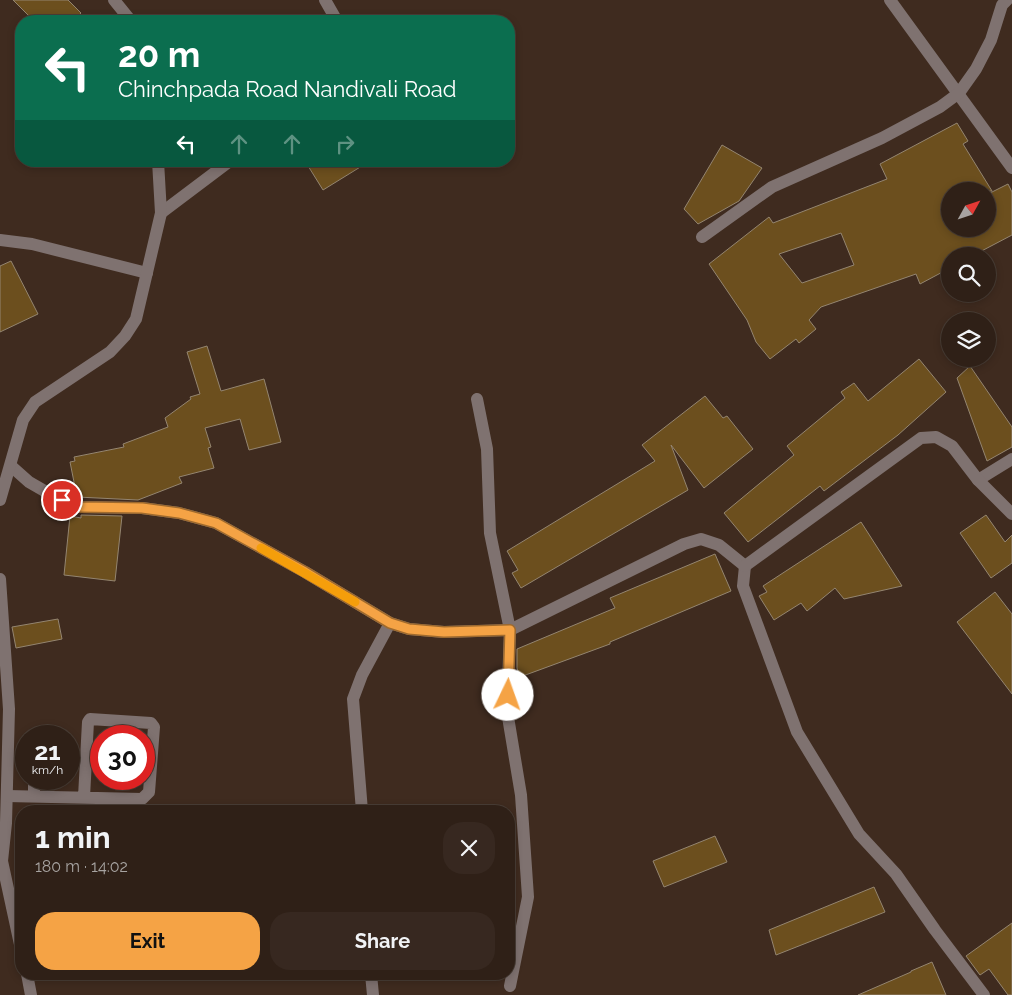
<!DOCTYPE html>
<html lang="en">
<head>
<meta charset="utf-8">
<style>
  body { margin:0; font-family:Raleway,sans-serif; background:#372820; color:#f1f3f6; height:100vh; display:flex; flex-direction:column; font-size:19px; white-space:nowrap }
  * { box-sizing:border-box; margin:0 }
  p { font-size:16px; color:#a7a3a1 }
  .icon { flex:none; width:28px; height:28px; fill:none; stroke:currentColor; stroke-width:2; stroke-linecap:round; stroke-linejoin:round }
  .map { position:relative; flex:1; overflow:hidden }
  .details { position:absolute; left:15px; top:805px; width:500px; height:175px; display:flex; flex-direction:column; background:#2f2017; border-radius:20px; box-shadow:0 2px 8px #0003,0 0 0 1px #4a3e36 }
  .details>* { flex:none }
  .banner { position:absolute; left:15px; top:15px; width:500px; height:152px; border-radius:20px; box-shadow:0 2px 8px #0003,0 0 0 1px #4a3e36; background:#0b6e4f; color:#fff; overflow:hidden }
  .needle { width:32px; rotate:50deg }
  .controls { position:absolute; left:941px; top:182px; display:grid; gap:10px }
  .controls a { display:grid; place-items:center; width:55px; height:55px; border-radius:50%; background:#2f2017; box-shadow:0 2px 8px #0003,0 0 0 1px #4a3e36; font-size:25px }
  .speed { position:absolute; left:15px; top:725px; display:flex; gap:10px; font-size:25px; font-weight:700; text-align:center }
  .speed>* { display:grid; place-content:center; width:65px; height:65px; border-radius:50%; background:#2f2017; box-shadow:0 2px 8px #0003,0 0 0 1px #4a3e36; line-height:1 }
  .speed small { font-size:12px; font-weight:400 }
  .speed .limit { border:8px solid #d22; background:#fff; color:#111 }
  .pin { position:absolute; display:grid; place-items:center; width:42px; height:42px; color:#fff; margin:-21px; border:2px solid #fff; border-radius:50%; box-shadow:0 1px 5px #0007 }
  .me { position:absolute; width:55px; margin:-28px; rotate:3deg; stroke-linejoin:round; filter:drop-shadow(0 0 4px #0008) }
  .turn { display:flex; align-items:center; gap:18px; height:105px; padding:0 20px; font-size:22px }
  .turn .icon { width:65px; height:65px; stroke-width:2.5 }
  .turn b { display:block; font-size:35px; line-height:42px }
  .lanes { display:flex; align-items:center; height:48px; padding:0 20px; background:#0003; justify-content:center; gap:25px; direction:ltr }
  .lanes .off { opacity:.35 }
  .round { display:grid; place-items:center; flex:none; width:52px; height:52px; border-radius:20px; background:#372820 }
  .overview { display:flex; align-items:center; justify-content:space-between; height:85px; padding:0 20px }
  h1 { font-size:30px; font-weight:700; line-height:38px }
  .action { display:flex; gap:10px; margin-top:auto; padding:10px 20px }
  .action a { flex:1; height:58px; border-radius:20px; background:#f5a345; color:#111; font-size:20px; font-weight:700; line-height:58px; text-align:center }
  .action a+a { background:#372820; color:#f1f3f6 }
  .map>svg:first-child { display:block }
  .building { fill:#6c4f1e; stroke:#948570; fill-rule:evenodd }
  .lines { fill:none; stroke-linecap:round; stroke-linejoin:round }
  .minor { stroke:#7f7270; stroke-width:12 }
  .route-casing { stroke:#9f6a2d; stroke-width:12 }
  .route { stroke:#f5a345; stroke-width:9 }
  .slow { stroke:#f59e0b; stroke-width:9 }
</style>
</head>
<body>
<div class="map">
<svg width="1012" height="995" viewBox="0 0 1012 995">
  <rect width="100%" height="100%" fill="#3f2b1f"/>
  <!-- building -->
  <g class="building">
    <polygon points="13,0 68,0 81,13 73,21 34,21"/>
    <path d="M957 123 968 141 963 144 992 191H950V229H988V194L1008 184 1012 192V235L972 256H950V268L920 284 916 274 821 307 809 320 816 329 799 343 796 339 770 359 756 342 747 320 709 264 769 217 773 223 887 179 880 164ZM841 233 854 265 802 283 779 254Z"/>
    <polygon points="722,145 762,168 739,201 698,224 684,209"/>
    <polygon points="305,161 370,161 323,190"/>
    <polygon points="11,261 38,314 0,332 0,266"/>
    <polygon points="207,346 221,391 264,379 281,442 249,450 240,419 205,428 211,447 208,448 214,468 179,477 182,483 138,500 77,497 70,462 75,461 74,457 124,447 123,444 168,427 165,418 191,399 190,397 200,394 187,352"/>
    <polygon points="919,359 946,392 898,435 824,491 820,486 748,542 724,513 794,455 787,446 845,398 841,392 854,383 868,401"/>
    <polygon points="970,366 1012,427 1012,447 987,461 957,378"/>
    <polygon points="705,396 723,418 727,416 753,449 704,488 671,445 688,490 521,588 512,573 518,570 507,551 655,461 642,445"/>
    <polygon points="81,515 122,516 115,581 64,575 70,516 81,518"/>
    <polygon points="986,515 1005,542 1012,535 1012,563 991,578 960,533"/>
    <polygon points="861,522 902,586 844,599 835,588 807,611 801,603 774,620 759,596 767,592 763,586"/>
    <polygon points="715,554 731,591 610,642 610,644 520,677 517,668 517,649 615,608 610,598"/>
    <polygon points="995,592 1012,614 1012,694 957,622"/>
    <polygon points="58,619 62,639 16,648 12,627"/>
    <polygon points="715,836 727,862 664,887 653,861"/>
    <polygon points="874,887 885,912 776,955 769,930"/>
    <polygon points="1012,923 1012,995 1008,995 989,969 980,975 966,956"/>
    <polygon points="932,962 946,995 858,995 911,972 911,971"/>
  </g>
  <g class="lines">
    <!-- minor -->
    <g class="minor">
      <polyline points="114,0 131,21"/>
      <polyline points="325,0 337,21"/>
      <polyline points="890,0 1012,168"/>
      <polyline points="161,213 230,161"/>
      <polyline points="702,237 772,187 882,138 940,107 959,93 976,69 991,40 1002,5 1007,0"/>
      <polyline points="0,240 32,244 147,273"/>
      <polyline points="477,399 487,449 490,533 510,630 507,711 521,795 528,897 510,986"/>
      <polyline points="11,466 29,482 62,501 81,507 142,508 179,513 216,523 305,572 390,623 409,629 444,632 510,630 684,544 701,539 719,545 745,566"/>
      <polyline points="978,480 1012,459"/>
      <polyline points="0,500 23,420 35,402 110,352 125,336 136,319 161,213 158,161"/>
      <polyline points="745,566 743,586 797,732 859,834 896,874 935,930 984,995"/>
      <polyline points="745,566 921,438 936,437 952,446 978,480 1012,514"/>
      <polyline points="0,579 9,709 6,823 2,861 21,949"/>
      <polyline points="34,779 34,796"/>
      <polyline points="7,796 142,799 149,792 154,727 151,723 90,719 88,722 84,797"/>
      <polyline points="362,811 353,699 362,675 390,623"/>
      <polyline points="27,974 31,995"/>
      <polyline points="371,974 373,995"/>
    </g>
  </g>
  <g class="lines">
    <defs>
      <polyline id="route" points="62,500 81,507 142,508 179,513 216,523 305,572 390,623 409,629 444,632 510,630 508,695"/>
    </defs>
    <!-- route casing -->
    <use href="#route" class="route-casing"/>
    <!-- route -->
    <use href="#route" class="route"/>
    <!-- slow -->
    <polyline class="slow" points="261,548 355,602"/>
  </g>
</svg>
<div class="controls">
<a><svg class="needle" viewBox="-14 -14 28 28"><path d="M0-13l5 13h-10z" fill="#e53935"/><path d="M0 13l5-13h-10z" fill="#a7a3a1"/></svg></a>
<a><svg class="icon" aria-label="search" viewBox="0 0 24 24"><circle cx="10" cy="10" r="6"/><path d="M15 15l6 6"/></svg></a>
<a><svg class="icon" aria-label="layers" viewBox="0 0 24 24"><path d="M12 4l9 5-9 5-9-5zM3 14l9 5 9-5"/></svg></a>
</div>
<div class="speed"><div>21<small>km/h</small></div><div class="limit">30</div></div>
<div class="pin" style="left:62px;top:500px;background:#d93025"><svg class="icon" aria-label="arrive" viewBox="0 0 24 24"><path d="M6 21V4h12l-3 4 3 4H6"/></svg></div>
<svg class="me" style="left:508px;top:695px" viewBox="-20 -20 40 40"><circle r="19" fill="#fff"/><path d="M0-13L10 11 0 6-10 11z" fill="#f5a345"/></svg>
<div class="banner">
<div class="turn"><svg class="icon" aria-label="left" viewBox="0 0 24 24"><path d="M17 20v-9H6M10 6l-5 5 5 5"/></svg><div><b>20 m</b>Chinchpada Road Nandivali Road</div></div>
<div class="lanes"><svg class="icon" aria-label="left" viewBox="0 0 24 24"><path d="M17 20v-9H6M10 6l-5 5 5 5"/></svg><svg class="icon off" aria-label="ahead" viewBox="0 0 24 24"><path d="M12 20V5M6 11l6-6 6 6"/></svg><svg class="icon off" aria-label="ahead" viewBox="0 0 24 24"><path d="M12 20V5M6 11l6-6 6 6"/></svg><svg class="icon off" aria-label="right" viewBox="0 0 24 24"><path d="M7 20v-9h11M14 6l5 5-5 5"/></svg></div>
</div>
<section class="details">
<div class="overview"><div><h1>1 min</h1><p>180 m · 14:02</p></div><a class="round"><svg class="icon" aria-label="close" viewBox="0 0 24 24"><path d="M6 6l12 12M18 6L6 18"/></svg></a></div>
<div class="action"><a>Exit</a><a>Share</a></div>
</section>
</div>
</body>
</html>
